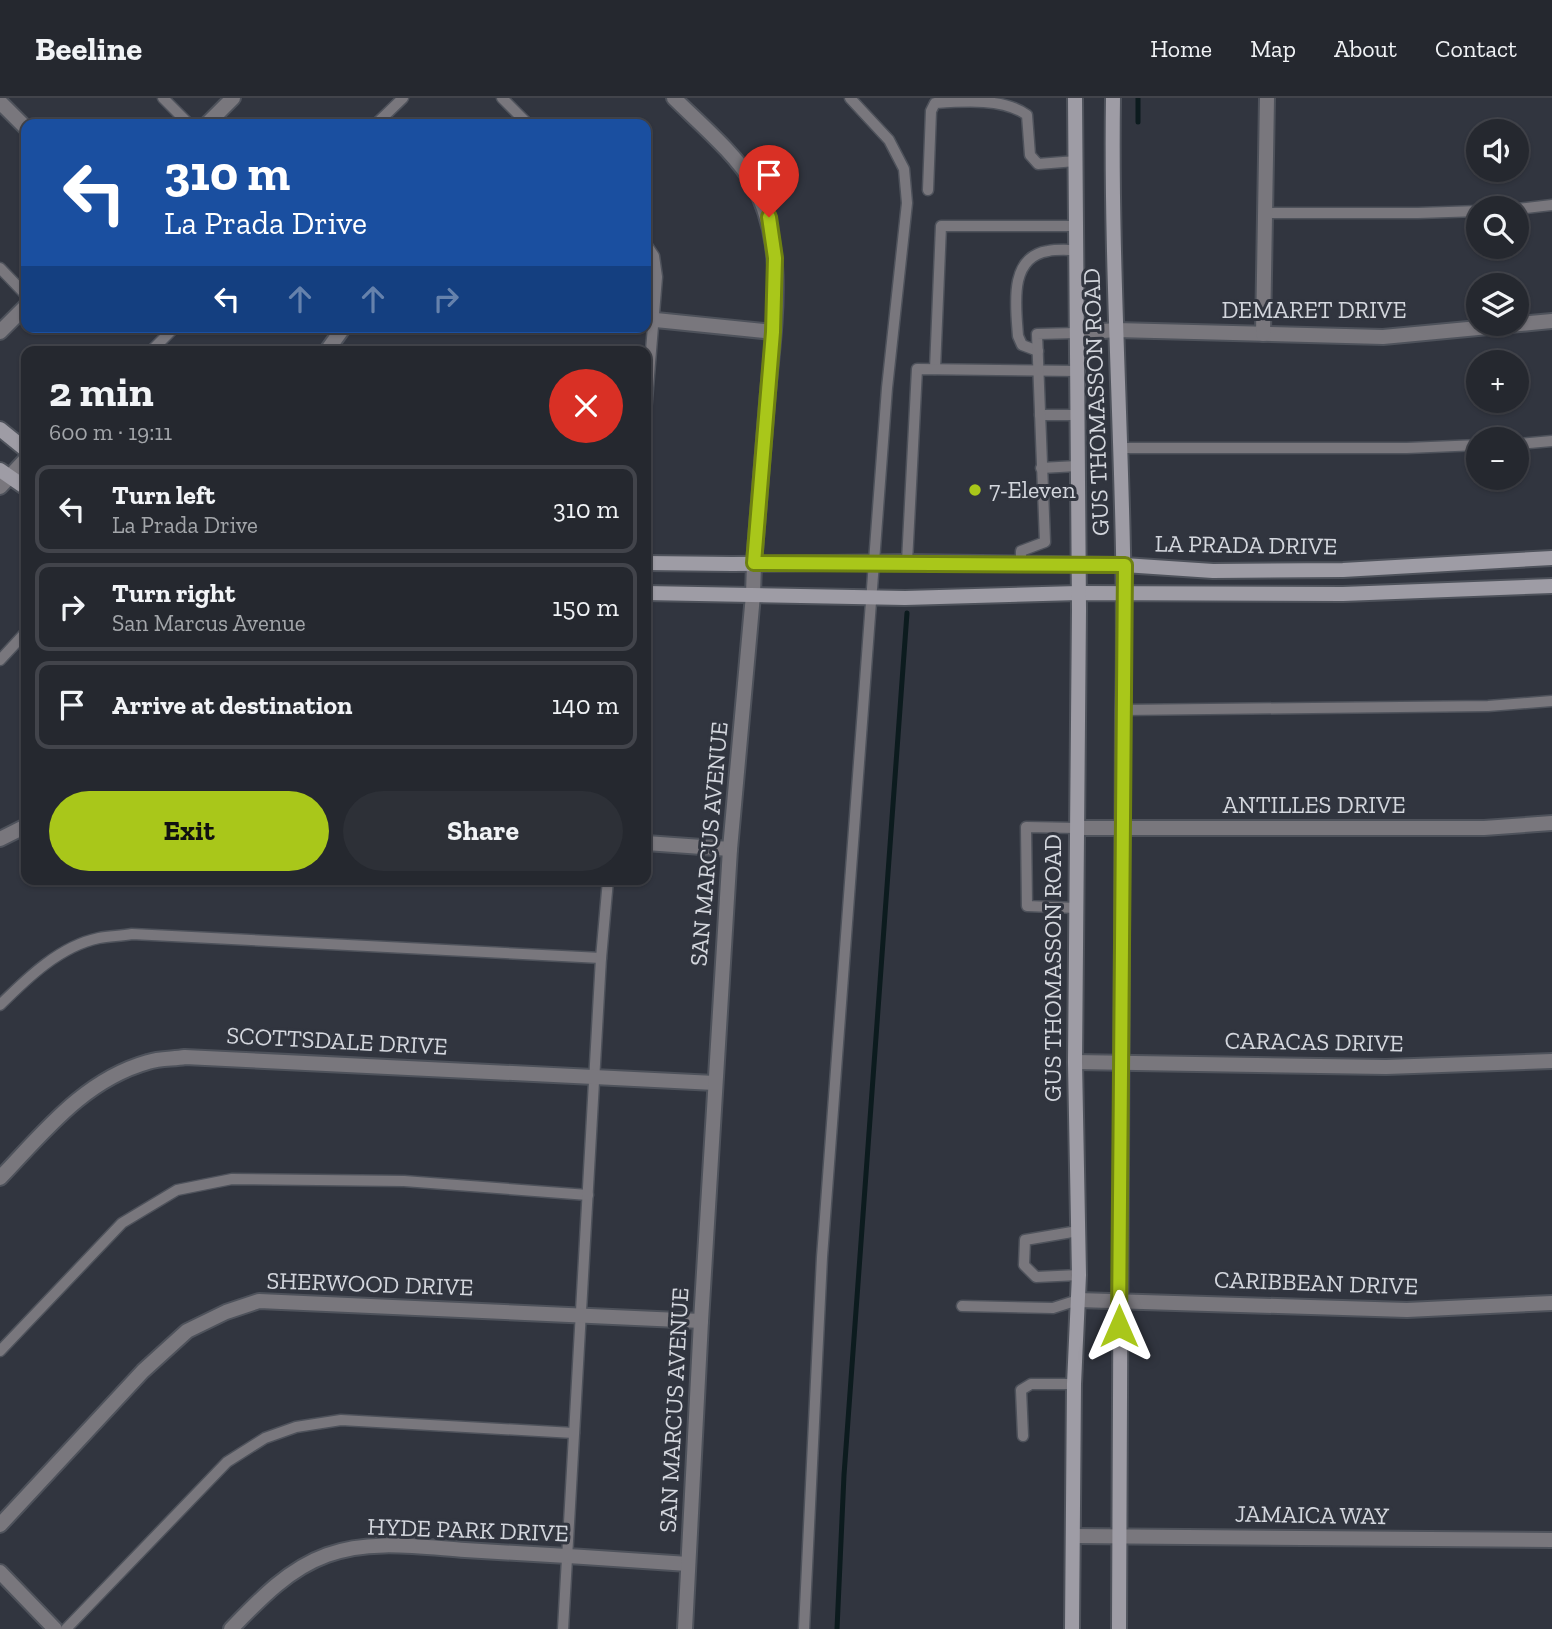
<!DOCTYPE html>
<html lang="en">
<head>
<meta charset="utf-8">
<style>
  body { margin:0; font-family:"Zilla Slab",serif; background:#2d3037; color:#f1f3f6; height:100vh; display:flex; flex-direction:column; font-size:26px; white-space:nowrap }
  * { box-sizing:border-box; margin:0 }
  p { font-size:23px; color:#a3a6aa }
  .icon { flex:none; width:38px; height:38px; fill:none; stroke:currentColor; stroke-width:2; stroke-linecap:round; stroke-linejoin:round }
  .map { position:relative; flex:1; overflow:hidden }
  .drawer { position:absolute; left:21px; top:248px; width:630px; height:539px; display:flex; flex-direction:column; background:#25282f; border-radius:14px; box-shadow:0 2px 5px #0004,0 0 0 2px #42444b }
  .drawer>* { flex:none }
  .guide { position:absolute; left:21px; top:21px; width:630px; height:214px; border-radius:14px; box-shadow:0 2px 5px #0004,0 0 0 2px #42444b; background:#1a4fa0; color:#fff; overflow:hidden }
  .tools { position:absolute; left:1466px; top:21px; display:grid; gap:14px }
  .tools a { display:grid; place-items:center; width:63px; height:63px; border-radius:50%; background:#25282f; box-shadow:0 2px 5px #0004,0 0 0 2px #42444b; font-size:35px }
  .pin { position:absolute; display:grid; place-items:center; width:60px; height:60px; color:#fff; margin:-72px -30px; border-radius:50% 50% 50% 0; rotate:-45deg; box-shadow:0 0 7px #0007 }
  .pin .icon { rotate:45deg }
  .me { position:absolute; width:77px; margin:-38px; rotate:0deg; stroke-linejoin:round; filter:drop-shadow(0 0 5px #0008) }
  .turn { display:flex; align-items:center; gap:24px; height:147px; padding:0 28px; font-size:32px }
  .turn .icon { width:91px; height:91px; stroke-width:2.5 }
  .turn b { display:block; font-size:49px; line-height:60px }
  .lanes { display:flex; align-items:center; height:66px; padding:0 28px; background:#0003; justify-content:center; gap:35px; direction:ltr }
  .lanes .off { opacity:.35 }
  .round { display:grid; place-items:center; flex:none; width:74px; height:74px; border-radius:37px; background:#2d3037 }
  .overview { display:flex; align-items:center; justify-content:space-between; height:119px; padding:0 28px }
  h1 { font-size:42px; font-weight:700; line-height:52px }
  .primary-button { display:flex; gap:14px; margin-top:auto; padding:14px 28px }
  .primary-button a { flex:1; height:80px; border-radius:42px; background:#a9c71a; color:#111; font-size:28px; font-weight:700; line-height:80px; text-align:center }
  .primary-button a+a { background:#2d3037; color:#f1f3f6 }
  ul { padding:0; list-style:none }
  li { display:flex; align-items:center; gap:21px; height:88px; margin:0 14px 10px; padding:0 14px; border:4px solid #42444b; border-radius:14px }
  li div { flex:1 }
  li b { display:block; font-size:26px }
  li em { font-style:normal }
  header { display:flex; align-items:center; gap:42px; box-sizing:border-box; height:98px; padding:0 35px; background:#25282f; border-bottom:2px solid #42444b }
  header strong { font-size:33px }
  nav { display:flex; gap:38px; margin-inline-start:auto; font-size:24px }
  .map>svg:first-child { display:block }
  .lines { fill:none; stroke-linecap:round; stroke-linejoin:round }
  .stream { stroke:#0c1b1e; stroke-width:5 }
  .service-casing { stroke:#4e525b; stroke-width:13 }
  .minor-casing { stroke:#4e525b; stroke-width:18 }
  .tertiary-casing { stroke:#4e525b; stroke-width:18 }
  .secondary-casing { stroke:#4e525b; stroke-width:18 }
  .service { stroke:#79777d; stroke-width:10 }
  .minor { stroke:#79777d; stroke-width:14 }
  .tertiary { stroke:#79777d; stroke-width:14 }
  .secondary { stroke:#9e9ca5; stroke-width:14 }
  .route-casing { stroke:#6e8111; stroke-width:18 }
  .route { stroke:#a9c71a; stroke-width:12 }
  .poi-dot { fill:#a9c71a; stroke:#31353f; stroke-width:2.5 }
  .labels { text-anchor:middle; stroke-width:6; stroke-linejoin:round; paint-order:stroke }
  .street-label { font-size:24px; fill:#d3d6dd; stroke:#31353f }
  .poi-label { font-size:24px; fill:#d3d6dd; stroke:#31353f; text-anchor:start }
</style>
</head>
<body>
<header>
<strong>Beeline</strong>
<nav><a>Home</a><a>Map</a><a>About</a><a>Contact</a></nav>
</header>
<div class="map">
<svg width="1552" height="1531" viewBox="0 0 1552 1531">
  <rect width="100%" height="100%" fill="#31353f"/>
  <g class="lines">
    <!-- stream -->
    <g class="stream">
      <polyline points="1138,24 1138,0"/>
      <polyline points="837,1531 844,1377 907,515"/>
    </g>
    <defs>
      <g id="service">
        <polyline points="163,0 189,26"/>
        <polyline points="502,0 528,26"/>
        <polyline points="376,26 403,0"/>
        <path d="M928 92 931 13 935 5C964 3 1004 0 1027 17L1030 57 1038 66 1076 63"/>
        <polyline points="1517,111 1552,107"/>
        <polyline points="1265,115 1418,115 1479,113"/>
        <polyline points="646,146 654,158 657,179 646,314"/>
        <polyline points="0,170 26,197"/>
        <path d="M1038 253 1022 247 1018 238C1016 209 1008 159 1048 153 1057 151 1067 152 1076 152"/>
        <polyline points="150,254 175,229"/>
        <polyline points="935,271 941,128 1076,128"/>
        <polyline points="1040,317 1077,317"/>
        <polyline points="1517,346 1552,343"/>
        <polyline points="1121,350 1407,350 1479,347"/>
        <polyline points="1041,370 1077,368"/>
        <polyline points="907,464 917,271 1077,273"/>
        <polyline points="1021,466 1021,453 1045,444 1037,236 1076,235"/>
        <polyline points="0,562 26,534"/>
        <polyline points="1123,612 1488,608 1552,603"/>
        <polyline points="1076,810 1027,808 1026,729 1077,730"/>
        <path d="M0 907C27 880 60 848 99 840 109 838 121 838 132 836L601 860"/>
        <polyline points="1078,1133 1025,1142 1024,1167 1036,1179 1079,1177"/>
        <polyline points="962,1208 1053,1210 1078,1202"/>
        <polyline points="0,1253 122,1125 177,1092 232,1081 404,1083 588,1097"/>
        <polyline points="1023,1338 1021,1292 1031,1286 1074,1286"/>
        <polyline points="66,1531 227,1364 265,1340 296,1329 341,1322 574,1335"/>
        <polyline points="563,1531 601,860 608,782"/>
        <polyline points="804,1531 822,1159 887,290 907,105 904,71 889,42 850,0"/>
      </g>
      <g id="minor">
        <path d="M674 0C698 24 737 57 753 86 789 150 773 235 767 305 763 359 758 412 754 465"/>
        <polyline points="0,4 26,30"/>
        <polyline points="646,221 773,234"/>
        <polyline points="1076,235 1116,232 1383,239 1552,223"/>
        <polyline points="1263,236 1267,0"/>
        <polyline points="326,254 344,229"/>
        <polyline points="0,389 26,361"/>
        <polyline points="1077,730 1484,730 1552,725"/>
        <polyline points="0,741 26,728"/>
        <polyline points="646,745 730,751"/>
        <polyline points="1075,964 1386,969 1552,963"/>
        <path d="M0 1080C44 1034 84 982 148 964 159 960 173 961 185 959L715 985"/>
        <polyline points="1078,1202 1407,1212 1552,1205"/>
        <polyline points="0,1427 143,1273 187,1233 226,1214 259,1203 701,1223"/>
        <polyline points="1073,1438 1552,1442"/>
        <polyline points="0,1474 55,1531"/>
      </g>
      <g id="tertiary">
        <polyline points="207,26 233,0"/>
        <polyline points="0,234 26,208"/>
        <path d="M231 1531C259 1502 288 1471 327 1457 370 1441 421 1449 465 1452 539 1456 614 1461 688 1466"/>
        <polyline points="685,1531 701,1223 730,751 753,497 754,465"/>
      </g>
      <g id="secondary">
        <path d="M1113 0C1110 204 1128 408 1123 612L1119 1531"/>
        <polyline points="0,331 26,352"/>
        <polyline points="0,372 26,390"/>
        <polyline points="646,465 732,466 907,464 1124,467 1213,473 1343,472 1552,460"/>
        <polyline points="646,495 905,500 1078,495 1343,496 1552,488"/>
        <polyline points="1072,1531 1074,1286 1079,1177 1075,964 1079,511 1075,0"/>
      </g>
    </defs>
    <!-- service casing -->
    <use href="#service" class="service-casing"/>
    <!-- minor casing -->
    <use href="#minor" class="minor-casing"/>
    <!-- tertiary casing -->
    <use href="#tertiary" class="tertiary-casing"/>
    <!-- secondary casing -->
    <use href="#secondary" class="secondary-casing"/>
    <!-- service -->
    <use href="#service" class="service"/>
    <!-- minor -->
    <use href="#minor" class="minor"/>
    <!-- tertiary -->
    <use href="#tertiary" class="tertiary"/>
    <!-- secondary -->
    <use href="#secondary" class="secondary"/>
  </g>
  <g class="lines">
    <defs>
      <polyline id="route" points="769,119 775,160 773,234 754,465 1125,467 1119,1228"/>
    </defs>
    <!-- route casing -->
    <use href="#route" class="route-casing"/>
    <!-- route -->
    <use href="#route" class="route"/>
  </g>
  <!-- markers -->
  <circle class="poi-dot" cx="975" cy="392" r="7"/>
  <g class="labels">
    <!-- street labels -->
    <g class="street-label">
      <text x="1314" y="220">DEMARET DRIVE</text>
      <text transform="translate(1096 304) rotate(-92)" y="8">GUS THOMASSON ROAD</text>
      <text transform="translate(1246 447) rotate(1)" y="8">LA PRADA DRIVE</text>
      <text x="1314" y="715">ANTILLES DRIVE</text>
      <text transform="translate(709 746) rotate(-85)" y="8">SAN MARCUS AVENUE</text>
      <text transform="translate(1053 870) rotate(-90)" y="8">GUS THOMASSON ROAD</text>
      <text transform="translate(337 943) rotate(3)" y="8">SCOTTSDALE DRIVE</text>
      <text transform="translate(1314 944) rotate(1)" y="8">CARACAS DRIVE</text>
      <text transform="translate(1316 1185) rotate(2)" y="8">CARIBBEAN DRIVE</text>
      <text transform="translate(370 1186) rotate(2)" y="8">SHERWOOD DRIVE</text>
      <text transform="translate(674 1312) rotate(-87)" y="8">SAN MARCUS AVENUE</text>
      <text transform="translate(1312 1417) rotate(1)" y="8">JAMAICA WAY</text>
      <text transform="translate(468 1432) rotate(2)" y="8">HYDE PARK DRIVE</text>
    </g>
    <!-- poi labels -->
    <g class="poi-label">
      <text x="989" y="400">7-Eleven</text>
    </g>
  </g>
</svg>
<div class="tools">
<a><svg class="icon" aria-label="sound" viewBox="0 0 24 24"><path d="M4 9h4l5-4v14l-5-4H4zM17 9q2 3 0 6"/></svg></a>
<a><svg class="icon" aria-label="search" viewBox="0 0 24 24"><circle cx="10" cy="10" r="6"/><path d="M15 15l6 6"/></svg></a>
<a><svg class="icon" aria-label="layers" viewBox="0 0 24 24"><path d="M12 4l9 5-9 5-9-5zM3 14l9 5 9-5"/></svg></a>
<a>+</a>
<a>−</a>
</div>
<div class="pin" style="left:769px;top:119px;background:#d93025"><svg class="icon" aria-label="arrive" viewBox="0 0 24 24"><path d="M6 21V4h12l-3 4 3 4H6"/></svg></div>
<svg class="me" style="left:1119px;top:1228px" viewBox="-20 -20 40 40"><path d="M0-17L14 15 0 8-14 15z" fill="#a9c71a" stroke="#fff" stroke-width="4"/></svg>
<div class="guide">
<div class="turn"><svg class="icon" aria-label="left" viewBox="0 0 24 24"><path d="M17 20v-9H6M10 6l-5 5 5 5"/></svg><div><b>310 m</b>La Prada Drive</div></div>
<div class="lanes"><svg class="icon" aria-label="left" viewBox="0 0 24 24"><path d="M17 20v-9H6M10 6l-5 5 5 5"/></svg><svg class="icon off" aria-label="ahead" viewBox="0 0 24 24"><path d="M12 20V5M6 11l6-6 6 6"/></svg><svg class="icon off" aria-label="ahead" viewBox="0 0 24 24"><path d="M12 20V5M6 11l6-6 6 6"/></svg><svg class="icon off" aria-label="right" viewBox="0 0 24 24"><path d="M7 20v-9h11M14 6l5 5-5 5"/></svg></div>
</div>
<section class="drawer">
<div class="overview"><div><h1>2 min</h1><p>600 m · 19:11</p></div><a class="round" style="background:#d93025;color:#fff"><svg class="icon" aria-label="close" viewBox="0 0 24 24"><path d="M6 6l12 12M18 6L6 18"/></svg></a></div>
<ul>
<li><svg class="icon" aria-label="left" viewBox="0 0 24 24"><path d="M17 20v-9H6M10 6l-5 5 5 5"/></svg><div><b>Turn left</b><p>La Prada Drive</p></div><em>310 m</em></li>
<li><svg class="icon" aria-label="right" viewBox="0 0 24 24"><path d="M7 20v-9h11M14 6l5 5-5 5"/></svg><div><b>Turn right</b><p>San Marcus Avenue</p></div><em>150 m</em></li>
<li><svg class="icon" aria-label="arrive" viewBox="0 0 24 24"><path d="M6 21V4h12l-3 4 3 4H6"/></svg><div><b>Arrive at destination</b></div><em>140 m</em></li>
</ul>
<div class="primary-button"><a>Exit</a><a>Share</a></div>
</section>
</div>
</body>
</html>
